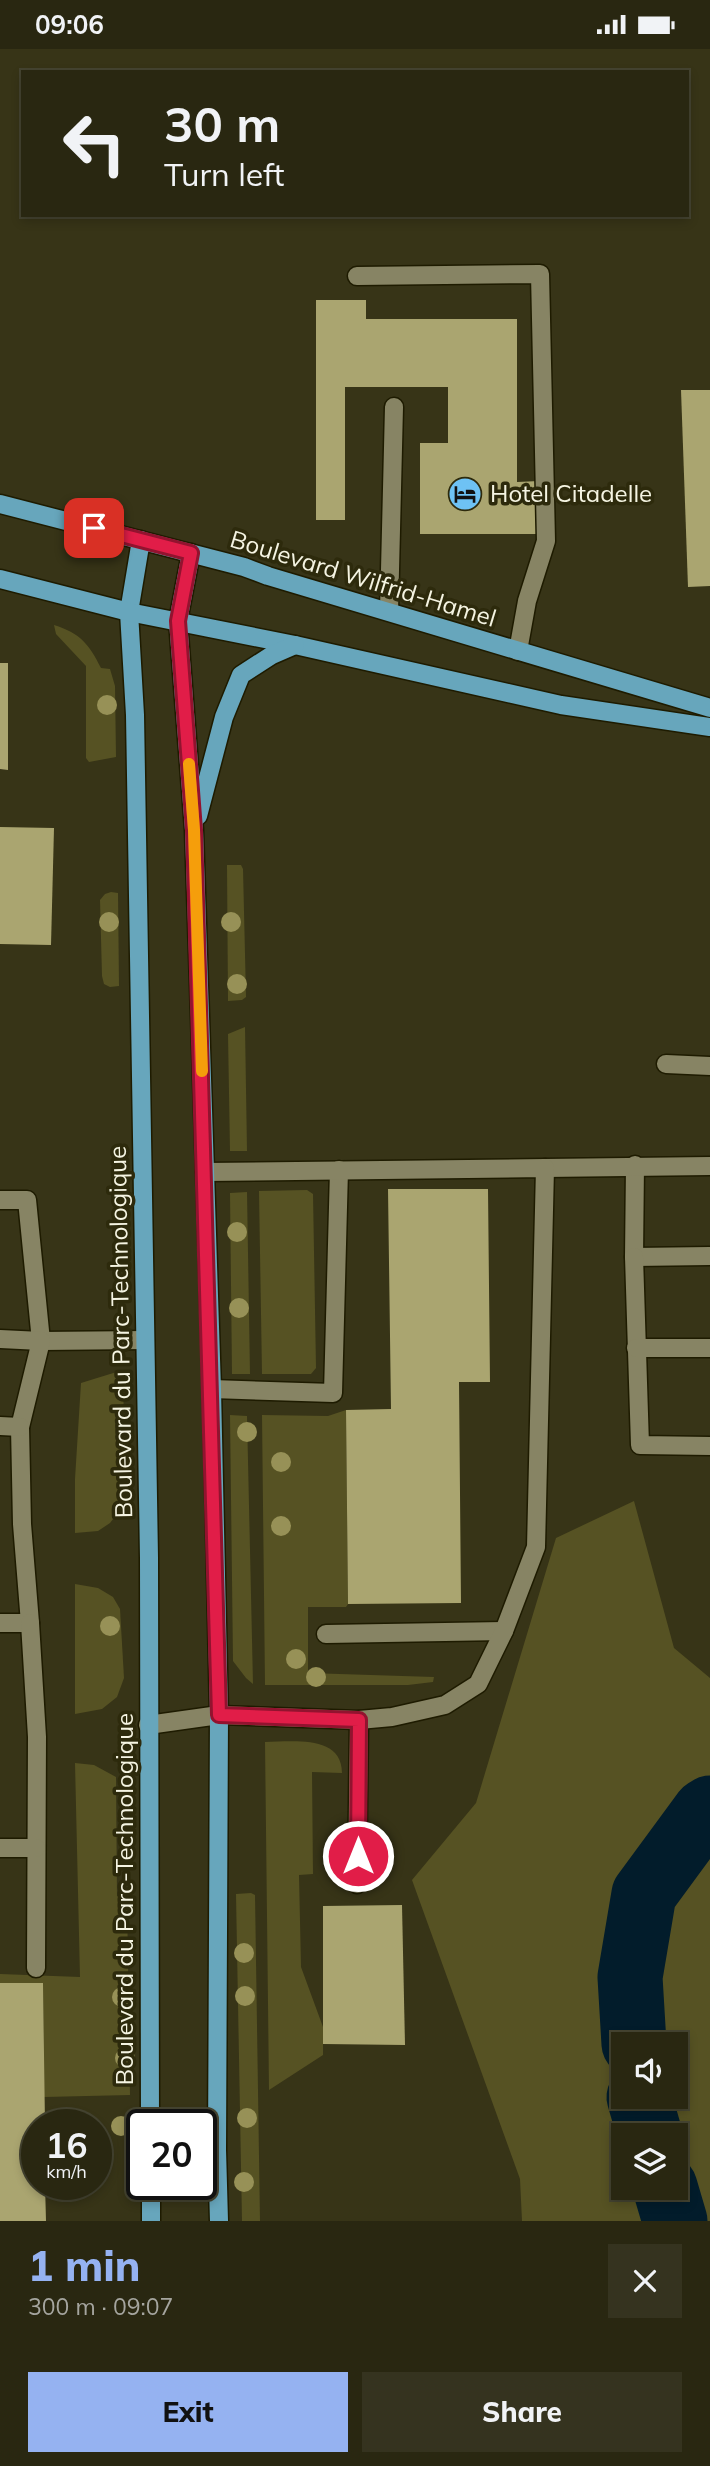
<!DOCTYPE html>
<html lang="en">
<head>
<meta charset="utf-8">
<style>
  body { margin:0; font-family:Mulish,sans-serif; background:#35331f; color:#f1f3f6; height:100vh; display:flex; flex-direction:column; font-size:26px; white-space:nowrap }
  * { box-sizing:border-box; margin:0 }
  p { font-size:23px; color:#a5a59f }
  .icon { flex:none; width:38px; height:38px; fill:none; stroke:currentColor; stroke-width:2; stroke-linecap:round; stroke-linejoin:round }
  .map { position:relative; height:2172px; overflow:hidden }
  .side { display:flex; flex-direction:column; background:#292711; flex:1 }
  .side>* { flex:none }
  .top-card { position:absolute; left:21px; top:21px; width:668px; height:147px; border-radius:0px; box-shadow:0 4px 10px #0003,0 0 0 2px #454431; background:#292711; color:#f1f3f6; overflow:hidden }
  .controls { position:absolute; left:611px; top:1983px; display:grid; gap:14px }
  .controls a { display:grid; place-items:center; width:77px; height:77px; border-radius:0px; background:#292711; box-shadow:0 4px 10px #0003,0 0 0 2px #454431; font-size:35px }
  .speed { position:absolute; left:21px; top:2060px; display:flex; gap:14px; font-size:35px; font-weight:700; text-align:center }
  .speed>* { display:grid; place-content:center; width:91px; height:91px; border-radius:50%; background:#292711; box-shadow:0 4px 10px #0003,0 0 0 2px #454431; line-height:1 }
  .speed small { font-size:18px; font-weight:400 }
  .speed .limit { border:4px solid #111; border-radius:10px; background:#fff; color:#111 }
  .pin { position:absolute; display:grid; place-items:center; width:60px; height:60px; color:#fff; margin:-30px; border-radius:14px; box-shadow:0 4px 10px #0006 }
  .me { position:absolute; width:77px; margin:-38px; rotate:0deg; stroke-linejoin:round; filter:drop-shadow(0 0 5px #0008) }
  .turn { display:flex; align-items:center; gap:24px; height:147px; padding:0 28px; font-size:32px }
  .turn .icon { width:91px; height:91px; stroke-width:2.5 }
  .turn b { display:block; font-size:49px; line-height:60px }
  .round { display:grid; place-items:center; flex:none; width:74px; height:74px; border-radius:0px; background:#35331f }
  .summary { display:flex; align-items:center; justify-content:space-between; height:119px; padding:0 28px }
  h1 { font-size:42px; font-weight:800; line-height:52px; color:#95b2f1 }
  .action { display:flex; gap:14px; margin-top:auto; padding:14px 28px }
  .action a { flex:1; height:80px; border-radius:0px; background:#95b2f1; color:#111; font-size:28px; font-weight:800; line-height:80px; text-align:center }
  .action a+a { background:#35331f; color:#f1f3f6 }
  .status { display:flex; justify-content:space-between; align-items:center; height:49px; padding:0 35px; background:#292711; direction:ltr }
  .status svg { height:19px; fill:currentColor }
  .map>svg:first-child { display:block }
  .green { fill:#565223; fill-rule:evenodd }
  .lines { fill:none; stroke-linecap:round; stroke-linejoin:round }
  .river { stroke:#021c2b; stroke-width:65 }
  .building { fill:#aaa570 }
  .minor-casing { stroke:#1e1b00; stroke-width:21 }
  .major-casing { stroke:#1e1b00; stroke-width:21 }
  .minor { stroke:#878464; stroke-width:18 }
  .major { stroke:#67a6bc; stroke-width:18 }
  .tree { fill:#979157 }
  .route-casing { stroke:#92132f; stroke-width:18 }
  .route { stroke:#e11d48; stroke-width:12 }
  .slow { stroke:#f59e0b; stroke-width:12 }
  .labels { text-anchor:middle; stroke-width:7; stroke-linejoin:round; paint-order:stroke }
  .poi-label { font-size:24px; fill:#f5f4e2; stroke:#2d2a0c; text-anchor:start }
  .street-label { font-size:24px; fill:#f5f4e2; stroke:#2d2a0c }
</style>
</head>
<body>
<div class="status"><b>09:06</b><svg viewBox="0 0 49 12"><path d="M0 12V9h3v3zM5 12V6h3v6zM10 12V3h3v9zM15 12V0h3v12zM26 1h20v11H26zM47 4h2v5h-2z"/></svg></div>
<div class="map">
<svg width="710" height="2172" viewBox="0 0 710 2172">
  <rect width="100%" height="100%" fill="#373417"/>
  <!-- green -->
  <g class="green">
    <path d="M54 576C80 584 89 595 101 619L110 620 115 637 116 708 89 713 86 709V617L56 585Z"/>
    <polygon points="227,816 241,816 243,820 246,948 242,951 228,952"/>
    <polygon points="111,843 118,844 119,937 110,938 104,935 102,927 100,851 105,845"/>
    <polygon points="245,978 247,1102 230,1102 228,985"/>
    <polygon points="307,1141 313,1145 316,1319 311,1325 262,1325 259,1142"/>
    <polygon points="247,1143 250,1325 232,1325 230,1144"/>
    <polygon points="123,1321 125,1442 119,1462 110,1474 98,1482 75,1484 75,1430 81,1334"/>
    <polygon points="346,1361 348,1555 346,1558 308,1558 308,1624 434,1628 433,1633 408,1636 265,1636 262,1366 328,1367"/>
    <polygon points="230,1366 247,1367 253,1635 246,1629 233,1612"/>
    <path d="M634 1452 674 1599 710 1629V2172H522L520 2130 412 1831 476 1754 556 1489ZM623 1995H676V2048H623ZM623 2086H676V2138H623Z"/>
    <polygon points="75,1535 98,1539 113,1548 120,1560 124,1629 117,1648 102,1660 75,1665"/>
    <path d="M265 1693C291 1693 342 1685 342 1724L312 1723 313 1825 299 1826 301 1918 323 1978V2006L269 2041Z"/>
    <polygon points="75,1714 94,1716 116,1728 117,1847 127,1848 130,2046 44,2048 43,1934 0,1934 0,1925 80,1928"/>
    <polygon points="251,1844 255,1846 260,2172 242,2172 236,1845"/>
  </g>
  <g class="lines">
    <!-- river -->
    <g class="river">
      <polyline points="634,1995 630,1928 644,1845 705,1762 710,1759"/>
      <polyline points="639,2048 650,2086"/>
      <polyline points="665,2138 675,2172"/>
    </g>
  </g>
  <!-- building -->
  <g class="building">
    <polygon points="316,251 366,251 366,270 517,270 517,433 539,432 539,485 420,485 420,394 448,394 448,338 345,338 345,471 316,471"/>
    <polygon points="681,341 710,341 710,537 688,538"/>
    <polygon points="0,614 8,614 8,721 0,720"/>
    <polygon points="0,778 54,779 51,896 0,895"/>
    <polygon points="388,1140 488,1140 490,1333 459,1333 461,1554 348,1555 346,1361 391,1360"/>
    <polygon points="402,1856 405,1996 323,1995 323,1857"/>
    <polygon points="0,1934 43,1934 45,2076 37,2076 37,2135 45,2135 46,2172 0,2172"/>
  </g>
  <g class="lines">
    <defs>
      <g id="minor">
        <polyline points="357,227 540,225 546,492 527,552 518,602"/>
        <polyline points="389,562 394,358"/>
        <polyline points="666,1015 710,1017"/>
        <polyline points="635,1116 634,1208 710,1207"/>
        <polyline points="545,1119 710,1117"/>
        <polyline points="0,1151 27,1151 41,1292 145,1291"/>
        <polyline points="634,1208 640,1396 710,1397"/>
        <polyline points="0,1290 41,1292 20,1378 22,1475 30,1574 0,1574"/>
        <polyline points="636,1299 710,1299"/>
        <polyline points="212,1340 333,1344 339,1121"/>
        <polyline points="0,1377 20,1378"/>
        <polyline points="30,1574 37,1688 36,1919"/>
        <polyline points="326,1585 504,1582"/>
        <polyline points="148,1676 219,1666 359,1671 392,1668 445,1656 478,1635 504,1582 536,1498 545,1119 205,1123"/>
        <polyline points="0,1799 36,1799"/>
        <polyline points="357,1835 359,1671"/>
      </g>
      <g id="major">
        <polyline points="0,455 244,518 268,527 710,659"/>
        <polyline points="141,491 129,563 135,666 149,1509 150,2076"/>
        <polyline points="191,504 178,572 194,781 212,1340 219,1666 217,2101 219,2172"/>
        <polyline points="0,530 129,563 295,596 561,656 710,678"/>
        <polyline points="198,767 224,668 241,626 272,606 295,596"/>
        <polyline points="151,2135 151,2172"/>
      </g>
    </defs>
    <!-- minor casing -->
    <use href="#minor" class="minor-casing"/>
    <!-- major casing -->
    <use href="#major" class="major-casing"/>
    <!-- minor -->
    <use href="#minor" class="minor"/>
    <!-- major -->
    <use href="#major" class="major"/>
  </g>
  <!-- trees -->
  <g class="tree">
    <circle cx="107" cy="656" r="10"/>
    <circle cx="109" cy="873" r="10"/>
    <circle cx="231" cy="873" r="10"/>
    <circle cx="237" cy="935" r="10"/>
    <circle cx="237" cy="1183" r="10"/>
    <circle cx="239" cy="1259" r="10"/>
    <circle cx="247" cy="1383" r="10"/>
    <circle cx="281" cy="1413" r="10"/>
    <circle cx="281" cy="1477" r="10"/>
    <circle cx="110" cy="1577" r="10"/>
    <circle cx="296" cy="1610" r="10"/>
    <circle cx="316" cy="1628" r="10"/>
    <circle cx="244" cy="1904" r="10"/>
    <circle cx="245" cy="1947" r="10"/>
    <circle cx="122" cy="1948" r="10"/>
    <circle cx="125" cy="2009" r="10"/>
    <circle cx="247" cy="2069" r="10"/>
    <circle cx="121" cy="2077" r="10"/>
    <circle cx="244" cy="2133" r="10"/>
  </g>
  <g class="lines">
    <defs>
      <polyline id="route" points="94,479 191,504 178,572 194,781 219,1666 359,1671 358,1807"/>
    </defs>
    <!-- route casing -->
    <use href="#route" class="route-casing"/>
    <!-- route -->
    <use href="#route" class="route"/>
    <!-- slow -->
    <polyline class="slow" points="189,715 194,781 202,1022"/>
  </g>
  <!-- icons -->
  <defs>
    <symbol id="hotel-disc" viewBox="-11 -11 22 22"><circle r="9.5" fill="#6ec2f4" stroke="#2d2a0c"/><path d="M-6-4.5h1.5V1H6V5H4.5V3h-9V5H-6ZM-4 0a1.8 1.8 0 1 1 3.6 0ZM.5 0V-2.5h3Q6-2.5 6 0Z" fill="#111"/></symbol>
  </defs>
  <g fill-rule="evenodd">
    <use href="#hotel-disc" x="446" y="426" width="38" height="38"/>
  </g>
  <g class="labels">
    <!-- poi labels -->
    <g class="poi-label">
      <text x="490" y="453">Hotel Citadelle</text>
    </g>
    <!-- street labels -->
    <g class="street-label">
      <text transform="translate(363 530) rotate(17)" y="8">Boulevard Wilfrid-Hamel</text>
      <text transform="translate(121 1283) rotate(-91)" y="8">Boulevard du Parc-Technologique</text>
      <text transform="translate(125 1850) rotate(-90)" y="8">Boulevard du Parc-Technologique</text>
    </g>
  </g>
</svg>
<div class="controls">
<a><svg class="icon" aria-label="sound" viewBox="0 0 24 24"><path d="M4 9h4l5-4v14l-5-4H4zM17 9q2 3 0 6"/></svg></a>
<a><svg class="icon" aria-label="layers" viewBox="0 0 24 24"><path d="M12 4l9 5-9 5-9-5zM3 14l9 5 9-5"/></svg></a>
</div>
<div class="speed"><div>16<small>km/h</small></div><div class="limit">20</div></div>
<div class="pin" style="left:94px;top:479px;background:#d93025"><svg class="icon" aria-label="arrive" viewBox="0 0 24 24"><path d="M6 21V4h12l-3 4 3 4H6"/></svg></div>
<svg class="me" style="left:358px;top:1807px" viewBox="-20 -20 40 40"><circle r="17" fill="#e11d48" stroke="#fff" stroke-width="3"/><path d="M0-11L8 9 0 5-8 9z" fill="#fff"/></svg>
<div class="top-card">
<div class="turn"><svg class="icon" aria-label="left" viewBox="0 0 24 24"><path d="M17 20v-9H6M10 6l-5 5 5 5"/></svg><div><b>30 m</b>Turn left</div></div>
</div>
</div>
<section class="side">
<div class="summary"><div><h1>1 min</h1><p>300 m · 09:07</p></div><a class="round"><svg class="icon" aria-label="close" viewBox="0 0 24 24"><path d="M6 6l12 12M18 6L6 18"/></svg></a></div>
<div class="action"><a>Exit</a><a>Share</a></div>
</section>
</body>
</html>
